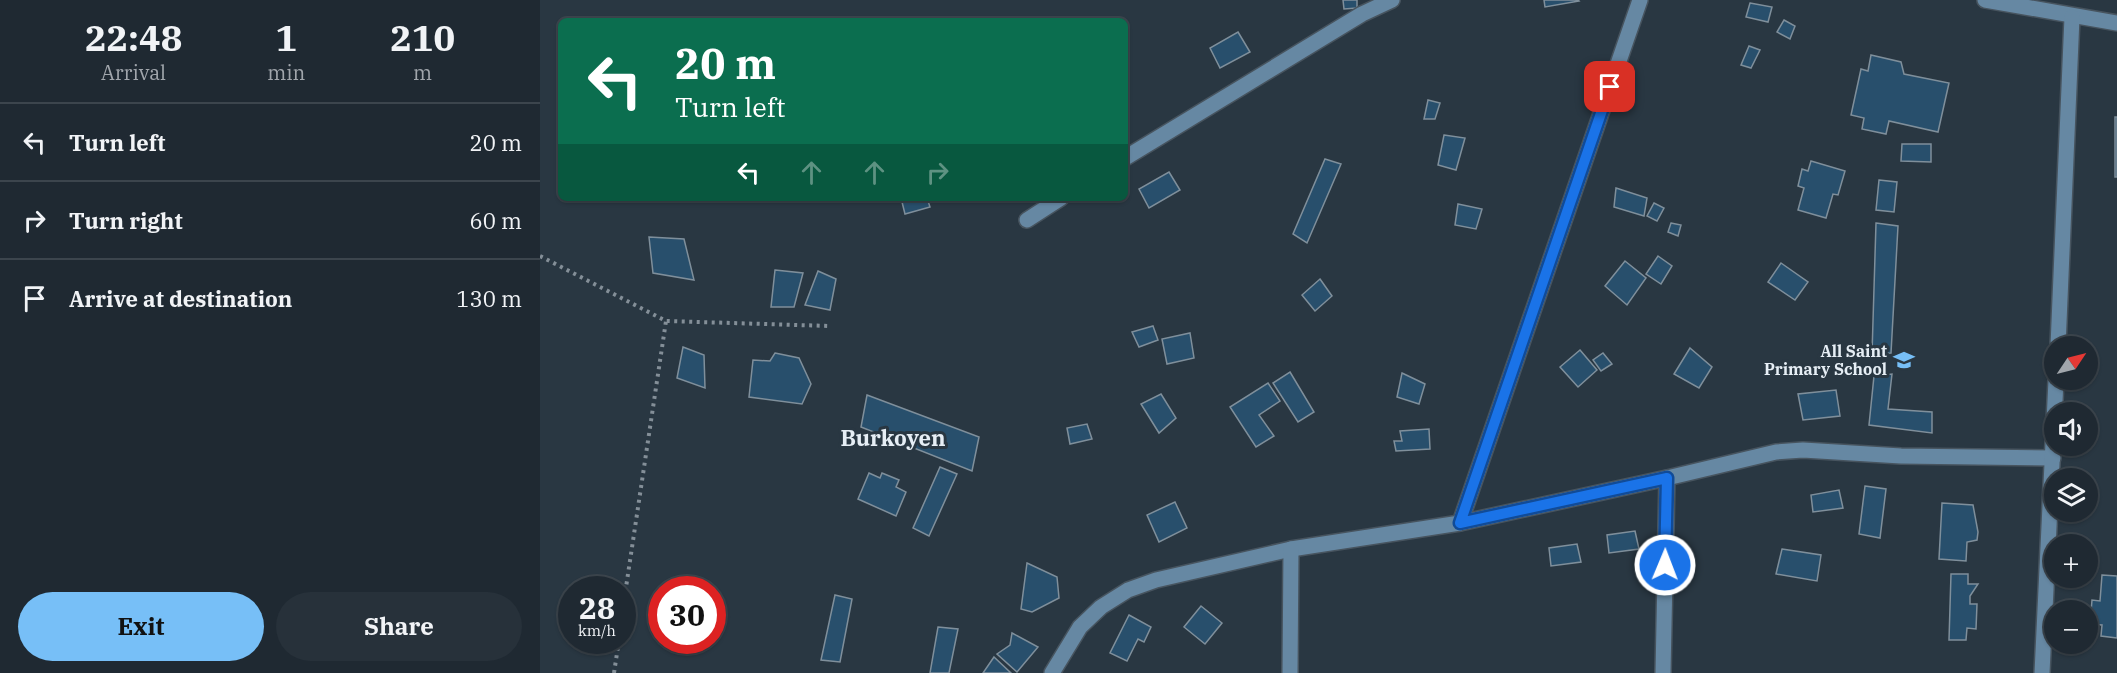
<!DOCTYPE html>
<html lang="en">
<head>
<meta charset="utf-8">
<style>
  body { margin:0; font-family:"IBM Plex Serif",serif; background:#27313a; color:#f1f3f6; height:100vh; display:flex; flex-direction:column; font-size:22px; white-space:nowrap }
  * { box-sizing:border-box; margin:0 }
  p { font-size:20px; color:#a1a6ac }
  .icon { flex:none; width:33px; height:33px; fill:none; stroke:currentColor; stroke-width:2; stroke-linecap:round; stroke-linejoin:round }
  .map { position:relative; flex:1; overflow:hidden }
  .details { display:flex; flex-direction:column; background:#1f2932; width:540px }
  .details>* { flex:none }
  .top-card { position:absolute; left:18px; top:18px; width:570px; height:183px; border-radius:9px; box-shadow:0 2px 4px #0004,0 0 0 2px #3c454d; background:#0b6e4f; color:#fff; overflow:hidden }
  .needle { width:39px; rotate:55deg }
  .tools { position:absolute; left:1504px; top:336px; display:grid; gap:12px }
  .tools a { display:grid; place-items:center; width:54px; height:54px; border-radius:50%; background:#1f2932; box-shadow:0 2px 4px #0004,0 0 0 2px #3c454d; font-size:30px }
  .speed { position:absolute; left:18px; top:576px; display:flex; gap:12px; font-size:30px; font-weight:700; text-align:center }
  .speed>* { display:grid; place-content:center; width:78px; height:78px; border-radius:50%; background:#1f2932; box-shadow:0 2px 4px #0004,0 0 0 2px #3c454d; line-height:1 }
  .speed small { font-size:15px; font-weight:400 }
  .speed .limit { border:9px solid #d22; background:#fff; color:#111 }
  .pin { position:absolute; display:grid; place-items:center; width:51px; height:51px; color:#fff; margin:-26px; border-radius:12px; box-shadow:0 3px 9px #0006 }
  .me { position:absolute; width:66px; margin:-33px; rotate:1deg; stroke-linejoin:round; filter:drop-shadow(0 0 4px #0008) }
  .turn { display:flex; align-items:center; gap:21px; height:126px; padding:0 18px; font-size:27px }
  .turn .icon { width:78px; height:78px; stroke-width:2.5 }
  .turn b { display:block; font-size:42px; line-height:51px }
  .lanes { display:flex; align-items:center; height:57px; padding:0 18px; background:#0003; justify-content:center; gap:30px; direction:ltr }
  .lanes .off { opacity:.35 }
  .eta { display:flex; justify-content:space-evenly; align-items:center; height:102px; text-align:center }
  .eta b { font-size:36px; font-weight:800; line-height:42px }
  .action { display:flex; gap:12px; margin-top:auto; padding:12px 18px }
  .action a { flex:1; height:69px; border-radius:36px; background:#77bff7; color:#111; font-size:24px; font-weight:800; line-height:69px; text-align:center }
  .action a+a { background:#27313a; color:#f1f3f6 }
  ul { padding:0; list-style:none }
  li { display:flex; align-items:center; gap:18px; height:78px; padding:0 18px; border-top:2px solid #3c454d }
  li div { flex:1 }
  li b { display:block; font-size:22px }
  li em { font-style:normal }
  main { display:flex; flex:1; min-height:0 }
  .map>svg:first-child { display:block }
  .building { fill:#284f6c; stroke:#7f8f9b; stroke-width:1.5 }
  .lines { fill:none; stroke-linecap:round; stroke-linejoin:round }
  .minor-casing { stroke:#47545f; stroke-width:18 }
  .path { stroke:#848f98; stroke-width:4; stroke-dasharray:3 4.5; stroke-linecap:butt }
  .minor { stroke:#6688a3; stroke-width:15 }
  .route-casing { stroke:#114b97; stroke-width:15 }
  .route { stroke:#1a73e8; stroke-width:10 }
  .labels { text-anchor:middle; stroke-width:6; stroke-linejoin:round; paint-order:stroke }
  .poi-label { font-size:16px; font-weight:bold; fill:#e6eef5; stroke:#293742; text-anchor:end }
  .district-label { font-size:22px; font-weight:bold; fill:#e6eef5; stroke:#293742 }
</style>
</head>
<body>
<main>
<section class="details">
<div class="eta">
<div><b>22:48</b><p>Arrival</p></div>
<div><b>1</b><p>min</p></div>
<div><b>210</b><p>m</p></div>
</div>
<ul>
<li><svg class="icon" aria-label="left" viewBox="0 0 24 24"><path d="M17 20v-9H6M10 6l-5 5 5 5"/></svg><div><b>Turn left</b></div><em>20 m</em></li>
<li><svg class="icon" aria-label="right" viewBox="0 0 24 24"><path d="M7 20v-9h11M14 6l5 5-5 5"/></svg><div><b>Turn right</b></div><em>60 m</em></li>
<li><svg class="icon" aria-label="arrive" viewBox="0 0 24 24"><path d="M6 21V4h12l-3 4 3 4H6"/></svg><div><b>Arrive at destination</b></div><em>130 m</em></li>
</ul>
<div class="action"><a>Exit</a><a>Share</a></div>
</section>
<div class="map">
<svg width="1577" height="673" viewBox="0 0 1577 673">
  <rect width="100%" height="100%" fill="#293742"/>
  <!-- building -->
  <g class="building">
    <polygon points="803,0 817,0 817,8 804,9"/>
    <polygon points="1004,0 1038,0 1039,1 1005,7"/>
    <polygon points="1210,3 1232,7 1228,22 1206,17"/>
    <polygon points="1244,20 1255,26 1250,39 1237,32"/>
    <polygon points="698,32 710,52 680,68 670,48"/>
    <polygon points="1209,46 1220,50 1211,68 1201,65"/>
    <polygon points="1331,55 1361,62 1364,74 1409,83 1398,132 1349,121 1346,134 1322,129 1324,118 1311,115 1321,69 1328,71"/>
    <polygon points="888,100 900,103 895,119 884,119"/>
    <rect x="1575" y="117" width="2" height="60"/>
    <polygon points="904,135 925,138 916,170 898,165"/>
    <polygon points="1362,144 1391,144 1391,162 1361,161"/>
    <polygon points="785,159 801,164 767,243 753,234"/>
    <polygon points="1271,161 1305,171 1298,195 1293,194 1286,218 1258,210 1264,188 1258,186 1262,169 1268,171"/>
    <polygon points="629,172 640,190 609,208 599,189"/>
    <polygon points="1339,180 1357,182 1354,212 1336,210"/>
    <polygon points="1076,188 1107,198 1104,216 1074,207"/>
    <polygon points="361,198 387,198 390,207 365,214"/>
    <polygon points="1114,203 1124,208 1117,221 1107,216"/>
    <polygon points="918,204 942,209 936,229 915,225"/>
    <polygon points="1131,223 1141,225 1138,236 1128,232"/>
    <polygon points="1336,223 1358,226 1351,353 1332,354"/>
    <polygon points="109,237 144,239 154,280 113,273"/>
    <polygon points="1118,256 1132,266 1121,284 1106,274"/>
    <polygon points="1085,261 1106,278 1087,305 1065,286"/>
    <polygon points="1241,263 1268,282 1255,300 1228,282"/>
    <polygon points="235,270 263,273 254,307 231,307"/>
    <polygon points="278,271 296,279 290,310 265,305"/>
    <polygon points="780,279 792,296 775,311 762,295"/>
    <polygon points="613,326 618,340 599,347 592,332"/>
    <polygon points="650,333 654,358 627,364 622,339"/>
    <polygon points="143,347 164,355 165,388 137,378"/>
    <polygon points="1150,348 1172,367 1159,388 1134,374"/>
    <polygon points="1040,350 1057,370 1038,387 1020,367"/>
    <polygon points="235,353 259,358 271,384 262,404 209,397 213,360 230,361"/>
    <polygon points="1063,353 1072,364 1061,371 1053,360"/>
    <polygon points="750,372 774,412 758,422 733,383"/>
    <polygon points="862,373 885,384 879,404 857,397"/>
    <polygon points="1352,374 1348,409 1392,412 1392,433 1329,425 1334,376"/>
    <polygon points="728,383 740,401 719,415 734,436 716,447 690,407"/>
    <polygon points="1296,390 1300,416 1263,420 1258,394"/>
    <polygon points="621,394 636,418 619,433 601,404"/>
    <polygon points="327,395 439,437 432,471 321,427"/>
    <polygon points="547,424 552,439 530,444 527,428"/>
    <polygon points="889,429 890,449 856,451 854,441 862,441 860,431"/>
    <polygon points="400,467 417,474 389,536 373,528"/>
    <polygon points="329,473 340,478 342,473 359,480 356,487 366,492 356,516 318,499"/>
    <polygon points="1325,486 1346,489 1340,538 1319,534"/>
    <polygon points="1299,490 1303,508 1273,512 1271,495"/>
    <polygon points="635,502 647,528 619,542 607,515"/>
    <polygon points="1402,503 1433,505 1438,532 1437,540 1427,542 1426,561 1399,559"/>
    <polygon points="1095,531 1099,549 1069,553 1067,535"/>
    <polygon points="1037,544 1041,562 1011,566 1009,548"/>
    <polygon points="1242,549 1281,555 1277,581 1236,574"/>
    <polygon points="487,563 517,577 519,598 492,612 481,609"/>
    <polygon points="1411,574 1428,574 1428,584 1438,584 1430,596 1430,604 1437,604 1436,629 1427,628 1426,640 1409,640"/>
    <polygon points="1562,575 1577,576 1577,638 1561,636 1562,625 1550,624 1552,600 1560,601"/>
    <polygon points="295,595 312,599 300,662 281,660"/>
    <polygon points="661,606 682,623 665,644 644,627"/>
    <polygon points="589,615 611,627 604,642 598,639 587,661 570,653"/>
    <polygon points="398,627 418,629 409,673 390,673"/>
    <polygon points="472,633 498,647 477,672 457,654 470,645"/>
    <polygon points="454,657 471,673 443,673"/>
  </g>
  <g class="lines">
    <defs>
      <g id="minor">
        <polyline points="1445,0 1577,23"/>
        <polyline points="585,158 822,14 852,0"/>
        <polyline points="487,220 521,198"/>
        <polyline points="1518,346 1532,17"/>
        <polyline points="920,523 1100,0"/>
        <polyline points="512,673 540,627 561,607 588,590 616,580 751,549 920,523 1127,478 1236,452 1263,450 1361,456 1513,458"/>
        <polyline points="750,673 751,549"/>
        <polyline points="1123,673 1127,478"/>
        <polyline points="1502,673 1516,380"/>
      </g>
    </defs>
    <!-- minor casing -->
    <use href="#minor" class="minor-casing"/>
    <!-- path -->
    <g class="path">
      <polyline points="0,256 126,321 290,326"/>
      <polyline points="82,614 126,321"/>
      <polyline points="74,673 79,640"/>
    </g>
    <!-- minor -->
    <use href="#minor" class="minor"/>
  </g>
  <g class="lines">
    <defs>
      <polyline id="route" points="1070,87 920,523 1127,478 1125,565"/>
    </defs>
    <!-- route casing -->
    <use href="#route" class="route-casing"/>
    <!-- route -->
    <use href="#route" class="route"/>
  </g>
  <!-- icons -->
  <defs>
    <symbol id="school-bare" viewBox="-9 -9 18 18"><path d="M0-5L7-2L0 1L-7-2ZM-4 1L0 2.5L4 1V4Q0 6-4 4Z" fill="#77bff7" stroke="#293742" stroke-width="2.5" paint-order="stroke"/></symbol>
  </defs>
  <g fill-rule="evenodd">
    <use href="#school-bare" x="1349" y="345" width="30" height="30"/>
  </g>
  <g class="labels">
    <!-- poi labels -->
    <g class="poi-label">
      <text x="1347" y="357">All Saint<tspan x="1347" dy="18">Primary School</tspan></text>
    </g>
    <!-- district labels -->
    <g class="district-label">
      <text x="353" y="446">Burkoyen</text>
    </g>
  </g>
</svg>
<div class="tools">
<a><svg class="needle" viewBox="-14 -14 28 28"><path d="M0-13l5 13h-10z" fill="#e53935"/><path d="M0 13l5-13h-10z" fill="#a1a6ac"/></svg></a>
<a><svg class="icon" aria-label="sound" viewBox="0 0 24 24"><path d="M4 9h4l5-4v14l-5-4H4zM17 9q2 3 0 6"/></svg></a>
<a><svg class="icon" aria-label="layers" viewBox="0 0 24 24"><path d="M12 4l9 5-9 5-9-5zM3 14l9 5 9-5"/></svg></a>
<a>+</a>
<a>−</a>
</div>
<div class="speed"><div>28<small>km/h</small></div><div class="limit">30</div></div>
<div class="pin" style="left:1070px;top:87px;background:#d93025"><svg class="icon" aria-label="arrive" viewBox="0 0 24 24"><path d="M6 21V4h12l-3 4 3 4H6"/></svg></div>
<svg class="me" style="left:1125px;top:565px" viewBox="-20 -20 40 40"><circle r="17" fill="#1a73e8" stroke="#fff" stroke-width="3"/><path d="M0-11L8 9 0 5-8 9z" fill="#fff"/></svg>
<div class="top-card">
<div class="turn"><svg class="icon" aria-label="left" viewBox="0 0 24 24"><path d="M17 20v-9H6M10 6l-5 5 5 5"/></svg><div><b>20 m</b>Turn left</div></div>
<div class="lanes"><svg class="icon" aria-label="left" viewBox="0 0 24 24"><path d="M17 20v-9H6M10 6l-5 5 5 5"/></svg><svg class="icon off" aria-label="ahead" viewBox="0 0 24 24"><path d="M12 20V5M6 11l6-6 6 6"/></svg><svg class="icon off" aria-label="ahead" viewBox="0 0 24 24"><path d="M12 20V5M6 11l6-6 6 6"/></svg><svg class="icon off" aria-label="right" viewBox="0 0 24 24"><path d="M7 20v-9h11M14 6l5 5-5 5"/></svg></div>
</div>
</div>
</main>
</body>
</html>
